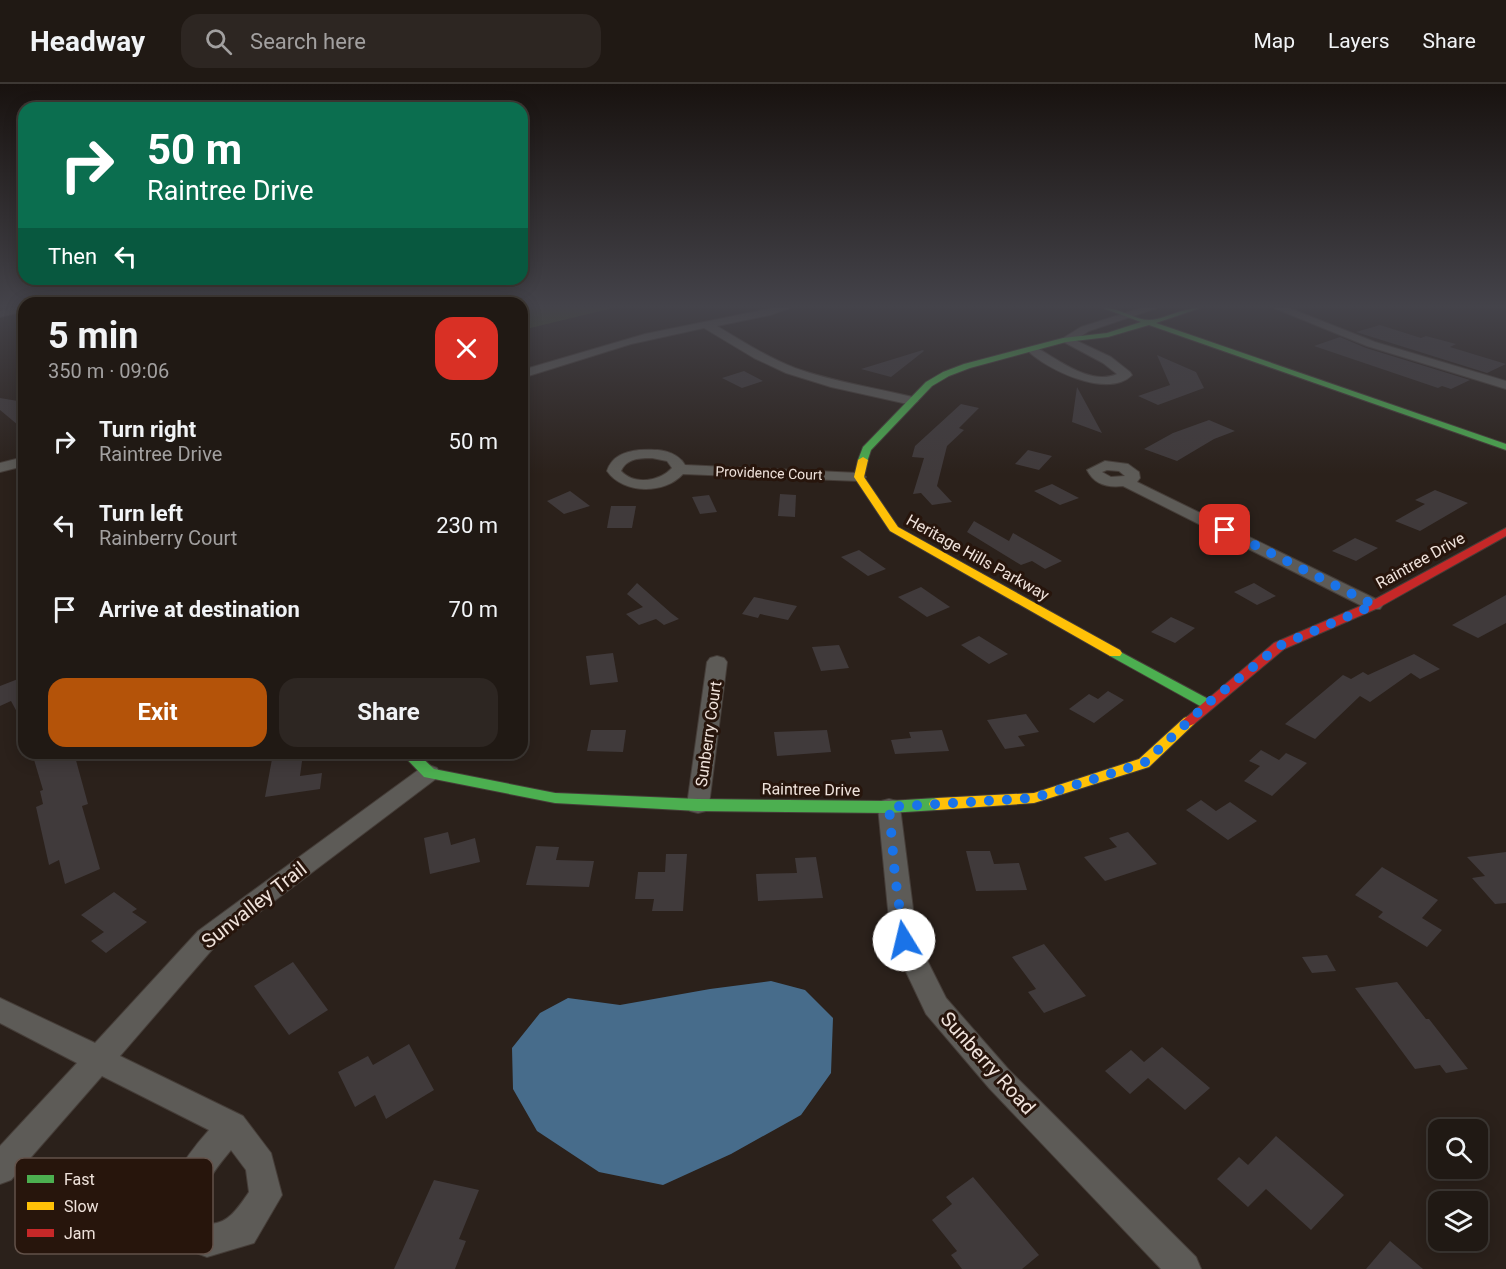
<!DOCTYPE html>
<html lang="en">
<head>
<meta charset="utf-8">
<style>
  body { margin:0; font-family:Roboto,sans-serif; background:#2d2622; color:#f1f3f6; height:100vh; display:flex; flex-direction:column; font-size:22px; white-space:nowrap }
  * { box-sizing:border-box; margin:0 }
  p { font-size:20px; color:#a2a0a0 }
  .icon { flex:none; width:33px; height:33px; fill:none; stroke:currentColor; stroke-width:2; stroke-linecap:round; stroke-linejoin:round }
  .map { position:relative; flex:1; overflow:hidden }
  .side { position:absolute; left:18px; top:213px; width:510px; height:462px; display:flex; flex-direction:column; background:#201914; border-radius:18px; box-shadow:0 3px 15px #0003,0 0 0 2px #3d3834 }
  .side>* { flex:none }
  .guide { position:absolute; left:18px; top:18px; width:510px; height:183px; border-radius:18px; box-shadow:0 3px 15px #0003,0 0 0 2px #3d3834; background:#0b6e4f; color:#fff; overflow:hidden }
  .fabs { position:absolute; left:1428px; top:1035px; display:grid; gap:12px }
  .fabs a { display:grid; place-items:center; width:60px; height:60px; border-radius:12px; background:#201914; box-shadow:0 3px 15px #0003,0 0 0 2px #3d3834; font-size:30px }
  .pin { position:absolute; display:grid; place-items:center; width:51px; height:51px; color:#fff; margin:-26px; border-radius:12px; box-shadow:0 3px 9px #0006 }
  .me { position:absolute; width:66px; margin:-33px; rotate:351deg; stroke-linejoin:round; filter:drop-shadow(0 0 4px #0008) }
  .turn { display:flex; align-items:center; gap:21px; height:126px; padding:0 30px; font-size:27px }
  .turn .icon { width:78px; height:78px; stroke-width:2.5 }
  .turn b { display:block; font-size:42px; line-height:51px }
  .then { display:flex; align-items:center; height:57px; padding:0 30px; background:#0003; gap:12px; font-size:22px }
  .round { display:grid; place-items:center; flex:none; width:63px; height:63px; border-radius:18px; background:#2d2622 }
  .overview { display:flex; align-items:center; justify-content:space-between; height:102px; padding:0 30px }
  h1 { font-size:36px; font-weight:700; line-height:45px }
  .action { display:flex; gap:12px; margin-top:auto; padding:12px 30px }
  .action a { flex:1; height:69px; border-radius:18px; background:#b45309; color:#fff; font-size:24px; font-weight:700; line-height:69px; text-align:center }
  .action a+a { background:#2d2622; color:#f1f3f6 }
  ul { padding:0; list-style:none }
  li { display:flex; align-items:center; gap:18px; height:84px; padding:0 30px }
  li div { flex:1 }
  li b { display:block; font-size:22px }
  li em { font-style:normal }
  header { display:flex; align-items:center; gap:36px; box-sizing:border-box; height:84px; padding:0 30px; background:#201914; border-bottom:2px solid #3d3834 }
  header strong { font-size:28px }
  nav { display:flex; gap:33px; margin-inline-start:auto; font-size:21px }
  .search { width:420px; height:54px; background:#2d2622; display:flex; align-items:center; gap:15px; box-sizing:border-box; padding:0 21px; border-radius:18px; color:#a2a0a0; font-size:22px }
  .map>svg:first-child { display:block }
  .green { fill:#3d4920 }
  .water { fill:#476c8b }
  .building { fill:#403a3b }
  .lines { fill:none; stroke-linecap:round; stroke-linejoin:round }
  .street-casing { stroke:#453d38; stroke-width:2 }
  .fast-casing { stroke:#453d38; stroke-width:2 }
  .slow-casing { stroke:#453d38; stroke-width:2 }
  .jam-casing { stroke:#453d38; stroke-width:2 }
  .street { fill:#5d5b57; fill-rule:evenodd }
  .fast { fill:#4caf50; fill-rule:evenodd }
  .slow { fill:#ffc107; fill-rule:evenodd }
  .jam { fill:#c62828; fill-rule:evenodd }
  .route { stroke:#1a73e8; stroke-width:10; stroke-dasharray:0 18 }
  .labels { text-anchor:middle; stroke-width:6; stroke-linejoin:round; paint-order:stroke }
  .far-street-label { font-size:14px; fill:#efe2db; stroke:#27150c }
  .street-label { font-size:16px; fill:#efe2db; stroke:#27150c }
  .near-street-label { font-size:20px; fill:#efe2db; stroke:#27150c }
  .key { fill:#27150c; stroke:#63524a; stroke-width:1.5 }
  .key-label { font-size:16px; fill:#efe2db }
</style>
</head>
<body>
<header>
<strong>Headway</strong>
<div class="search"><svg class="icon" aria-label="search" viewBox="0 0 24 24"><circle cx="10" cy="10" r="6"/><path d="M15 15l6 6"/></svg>Search here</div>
<nav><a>Map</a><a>Layers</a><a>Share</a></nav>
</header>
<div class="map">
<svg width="1506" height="1185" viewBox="0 0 1506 1185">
  <rect width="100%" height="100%" fill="#2b211b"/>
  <!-- green -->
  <polygon class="green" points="522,224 613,224 522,246"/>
  <!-- water -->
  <polygon class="water" points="771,897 805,906 833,934 831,989 801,1031 731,1070 663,1101 599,1088 537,1047 513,1005 512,964 540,929 568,914 620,921 710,905"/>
  <!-- building -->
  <g class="building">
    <polygon points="1380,241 1421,254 1426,252 1456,260 1450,263 1506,280 1487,289 1356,248"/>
    <polygon points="1340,253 1366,264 1470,296 1451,305 1442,302 1438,304 1314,262"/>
    <polygon points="923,266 924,267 891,293 861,285"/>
    <polygon points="1157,271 1196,288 1204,304 1158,321 1138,312 1170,301"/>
    <polygon points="744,287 763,297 742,304 722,294"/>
    <polygon points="1077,303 1102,349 1072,338"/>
    <polygon points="0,314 24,318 24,346 0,326"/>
    <polygon points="961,320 979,324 959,344 964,346 947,362 937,402 952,418 932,421 921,409 913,410 924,374 912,373 915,362"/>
    <polygon points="1209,336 1235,347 1214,355 1177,377 1144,365 1173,349"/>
    <polygon points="1028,366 1052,372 1039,386 1015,380"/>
    <polygon points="1052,400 1079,414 1060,421 1034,407"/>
    <polygon points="1435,406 1468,419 1420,447 1395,437 1425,420 1415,416"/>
    <polygon points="570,407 590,422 564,430 547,417"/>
    <polygon points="780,410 796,411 795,433 778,432"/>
    <polygon points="709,411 717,428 700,430 692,413"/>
    <polygon points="611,422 636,422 632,444 607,444"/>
    <polygon points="974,437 1009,457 1013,449 1062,477 1045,485 1032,477 1021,481 967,448"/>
    <polygon points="1355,454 1378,464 1356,477 1332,467"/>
    <polygon points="859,466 886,485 868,492 841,473"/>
    <polygon points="637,499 671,529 679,535 664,541 656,535 639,541 626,530 643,523 627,510"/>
    <polygon points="1254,499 1276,512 1257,521 1234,508"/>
    <polygon points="921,503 950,523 927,533 898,513"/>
    <polygon points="1506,511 1506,539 1478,554 1452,541"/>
    <polygon points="754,513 797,522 788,536 760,530 758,534 742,530"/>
    <polygon points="1171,533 1195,544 1175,559 1151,548"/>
    <polygon points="979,552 1008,570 989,580 961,561"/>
    <polygon points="839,561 849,584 821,587 812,563"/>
    <polygon points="613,569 618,598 590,601 586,572"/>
    <polygon points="1414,570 1440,585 1420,595 1411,589 1370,618 1360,612 1315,655 1285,640 1343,591 1351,595 1363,588 1368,591"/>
    <polygon points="18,595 24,606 24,641 11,617 0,622 0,602"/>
    <polygon points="1108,607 1124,616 1094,639 1069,625 1089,610 1098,615"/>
    <polygon points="1026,630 1039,648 1018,652 1025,662 1005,665 987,636"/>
    <polygon points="591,646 626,646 623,668 587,667"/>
    <polygon points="827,646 831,668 777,672 774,648"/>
    <polygon points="942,646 949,667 895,670 891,656 911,654 909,648"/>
    <polygon points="1261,666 1279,676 1286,669 1307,679 1272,712 1244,697 1260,682 1249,677"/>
    <polygon points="32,669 74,669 88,720 82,722 100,785 65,800 59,776 49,781 36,723 43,720 40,707 43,706"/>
    <polygon points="303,670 300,692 322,689 320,705 265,713 272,675"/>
    <polygon points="1201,716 1216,727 1230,718 1257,737 1228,756 1186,726"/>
    <polygon points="448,748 451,761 475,754 480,778 430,790 424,754"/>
    <polygon points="1128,748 1157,780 1105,797 1084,773 1117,763 1109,754"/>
    <polygon points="536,762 559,763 556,776 594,777 589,803 526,801"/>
    <polygon points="966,767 990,767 994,780 1019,779 1027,806 976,807"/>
    <polygon points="1506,768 1506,819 1495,820 1472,794 1485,792 1467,773"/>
    <polygon points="666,770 687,770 683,827 652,827 654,815 635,815 638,788 665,788"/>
    <polygon points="816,773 823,814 758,817 756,790 797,789 795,774"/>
    <polygon points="1382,783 1438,816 1422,834 1442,846 1427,863 1378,833 1383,828 1355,811"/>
    <polygon points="114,808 137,825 132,828 147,838 106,869 91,857 104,848 81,831"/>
    <polygon points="1044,860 1086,912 1044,929 1028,908 1036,905 1012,873"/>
    <polygon points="1327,871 1336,887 1312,889 1302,873"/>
    <polygon points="293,878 328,926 289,951 254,902"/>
    <polygon points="1397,898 1426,935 1429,935 1468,985 1446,989 1440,981 1415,985 1355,904"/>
    <polygon points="409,960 434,1006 386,1035 375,1011 355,1023 338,988 368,972 373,981"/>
    <polygon points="1162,963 1210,1004 1185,1026 1148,994 1130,1010 1105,987 1131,966 1144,978"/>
    <polygon points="1276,1052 1344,1111 1311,1146 1266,1105 1248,1123 1217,1095 1239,1073 1248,1081"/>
    <polygon points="973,1093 1039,1171 1022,1185 962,1185 951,1171 957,1167 932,1136 952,1120 946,1113"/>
    <polygon points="434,1096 479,1106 459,1155 466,1157 455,1185 394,1185"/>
    <polygon points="1390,1157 1423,1185 1366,1185"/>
  </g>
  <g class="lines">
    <defs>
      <g id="street">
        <polygon points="11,224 24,224 24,227 0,233 0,227"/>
        <path d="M773 224H790L770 231 717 242C742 257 767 273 795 284 834 298 876 304 917 314L918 317 912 321 831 303 786 289 754 274 704 244 631 260 522 294V286L645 250Z"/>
        <path d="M1141 224H1157L1089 247 1075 256 1111 273 1130 288 1132 291C1108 315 1047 286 1027 266L1029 264H1037C1059 276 1091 302 1117 290L1103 279 1060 256 1081 243Z"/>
        <polygon points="1274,224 1289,224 1375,258 1506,297 1506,305 1367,262"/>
        <path d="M639 366C656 365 676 365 685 381L859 389 866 393 859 397 683 390C664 411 623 410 607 387 612 372 624 368 639 366ZM652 374 667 377 672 384C659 398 634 401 621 387 627 374 640 374 652 374Z"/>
        <polygon points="24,373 24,382 0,388 0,379"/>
        <path d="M1105 377 1128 380 1139 388 1140 394 1137 398 1380 517 1383 521 1380 525H1368L1123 402C1107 404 1094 400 1087 386ZM1107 386 1119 387 1125 392 1111 393 1102 388Z"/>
        <polygon points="717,572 724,574 727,578 709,721 706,727 698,729 690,727 687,721 707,578 710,574"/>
        <path d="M429 681 437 684 440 689 437 694 216 861 120 972 243 1032 271 1069 282 1111 254 1159 207 1173 168 1158C152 1118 184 1074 209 1046L102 992 11 1096 0 1100V1062L77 979 0 939V914L95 959 198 847 421 684ZM231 1066 246 1086 249 1108C236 1127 224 1147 197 1137 200 1105 211 1090 231 1066Z"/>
        <polygon points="889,715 897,717 900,723 917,856 946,914 1009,986 1196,1173 1201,1185 1161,1185 989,1004 926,930 891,856 878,723 881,717"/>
      </g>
      <g id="fast">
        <path d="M1103 224C1121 224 1135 236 1149 236 1163 236 1181 224 1200 224L1156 239 1506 360V366L1149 241 1108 253 1066 258 970 284 949 292 932 302 871 366 867 378H859L858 376 863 363 926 298 943 288 964 280 1063 254 1107 249 1141 238Z"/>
        <polygon points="1115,565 1212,617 1214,620 1207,624 1202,623 1110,572 1108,569"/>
        <polygon points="401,669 417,669 434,685 555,709 698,715 889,717 937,714 943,716 945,720 943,724 937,726 889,729 698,727 555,719 424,693"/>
      </g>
      <g id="slow">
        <polygon points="863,373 868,376 864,393 898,443 1120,566 1122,569 1120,572 1110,572 890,447 854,393 858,376"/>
        <polygon points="1189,632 1196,637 1194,640 1149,683 1034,719 937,726 931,724 929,720 931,716 937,714 1034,709 1139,675 1184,634"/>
      </g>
      <polygon id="jam" points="1506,444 1506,452 1378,524 1284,565 1194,640 1189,642 1182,637 1274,559 1370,518"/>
    </defs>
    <!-- street casing -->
    <use href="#street" class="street-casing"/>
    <!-- fast casing -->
    <use href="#fast" class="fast-casing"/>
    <!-- slow casing -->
    <use href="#slow" class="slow-casing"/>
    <!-- jam casing -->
    <use href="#jam" class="jam-casing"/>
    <!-- street -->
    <use href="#street" class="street"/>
    <!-- fast -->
    <use href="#fast" class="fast"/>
    <!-- slow -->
    <use href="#slow" class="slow"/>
    <!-- jam -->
    <use href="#jam" class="jam"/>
  </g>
  <!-- sky -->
  <linearGradient id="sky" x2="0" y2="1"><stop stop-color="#18120f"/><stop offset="0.57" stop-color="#44434a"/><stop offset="1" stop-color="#44434a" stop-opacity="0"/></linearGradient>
  <rect width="1506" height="390" fill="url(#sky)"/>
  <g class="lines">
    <!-- route -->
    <polyline class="route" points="904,856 895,792 889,723 1034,714 1144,679 1207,620 1279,562 1374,521 1225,446"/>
  </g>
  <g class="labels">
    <!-- far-street labels -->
    <g class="far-street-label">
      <text transform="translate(769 389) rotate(2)" y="5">Providence Court</text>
    </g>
    <!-- street labels -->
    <g class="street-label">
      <text transform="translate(978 473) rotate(29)" y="6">Heritage Hills Parkway</text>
      <text transform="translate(1420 476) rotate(-29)" y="6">Raintree Drive</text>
      <text transform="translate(708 650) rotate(-82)" y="6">Sunberry Court</text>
      <text transform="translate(811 705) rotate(1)" y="6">Raintree Drive</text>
    </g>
    <!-- near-street labels -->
    <g class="near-street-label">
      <text transform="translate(254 821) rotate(-38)" y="7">Sunvalley Trail</text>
      <text transform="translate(988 979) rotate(48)" y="7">Sunberry Road</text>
    </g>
  </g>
  <!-- legend -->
  <rect x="15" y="1074" width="198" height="96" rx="9" class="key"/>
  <rect x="27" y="1091" width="27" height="8" fill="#4caf50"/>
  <rect x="27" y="1118" width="27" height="8" fill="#ffc107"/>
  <rect x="27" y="1145" width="27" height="8" fill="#c62828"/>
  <g class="key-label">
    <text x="64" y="1101">Fast</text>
    <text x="64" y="1128">Slow</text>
    <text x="64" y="1155">Jam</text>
  </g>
</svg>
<div class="fabs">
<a><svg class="icon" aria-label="search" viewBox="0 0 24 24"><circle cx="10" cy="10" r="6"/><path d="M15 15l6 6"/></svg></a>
<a><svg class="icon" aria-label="layers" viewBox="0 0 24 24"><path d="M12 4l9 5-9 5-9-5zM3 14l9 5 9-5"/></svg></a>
</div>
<div class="pin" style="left:1225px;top:446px;background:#d93025"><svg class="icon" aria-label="arrive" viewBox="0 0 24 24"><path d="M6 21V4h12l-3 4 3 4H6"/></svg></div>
<svg class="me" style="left:904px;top:856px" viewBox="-20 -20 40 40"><circle r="19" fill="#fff"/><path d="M0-13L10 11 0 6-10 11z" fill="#1a73e8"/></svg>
<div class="guide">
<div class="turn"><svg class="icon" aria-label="right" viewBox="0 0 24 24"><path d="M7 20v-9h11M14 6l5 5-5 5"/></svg><div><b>50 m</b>Raintree Drive</div></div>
<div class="then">Then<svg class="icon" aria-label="left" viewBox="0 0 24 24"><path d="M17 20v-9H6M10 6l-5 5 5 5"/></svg></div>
</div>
<section class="side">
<div class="overview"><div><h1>5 min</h1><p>350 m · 09:06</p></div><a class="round" style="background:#d93025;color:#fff"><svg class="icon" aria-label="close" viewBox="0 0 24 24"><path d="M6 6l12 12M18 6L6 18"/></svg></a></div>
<ul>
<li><svg class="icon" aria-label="right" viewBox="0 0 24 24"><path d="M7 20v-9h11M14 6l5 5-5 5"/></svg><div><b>Turn right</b><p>Raintree Drive</p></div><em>50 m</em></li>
<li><svg class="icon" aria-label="left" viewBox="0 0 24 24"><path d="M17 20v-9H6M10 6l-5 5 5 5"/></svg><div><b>Turn left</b><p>Rainberry Court</p></div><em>230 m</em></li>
<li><svg class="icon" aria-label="arrive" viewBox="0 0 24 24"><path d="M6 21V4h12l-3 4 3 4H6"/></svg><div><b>Arrive at destination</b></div><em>70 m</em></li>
</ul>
<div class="action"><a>Exit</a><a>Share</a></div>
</section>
</div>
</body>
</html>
